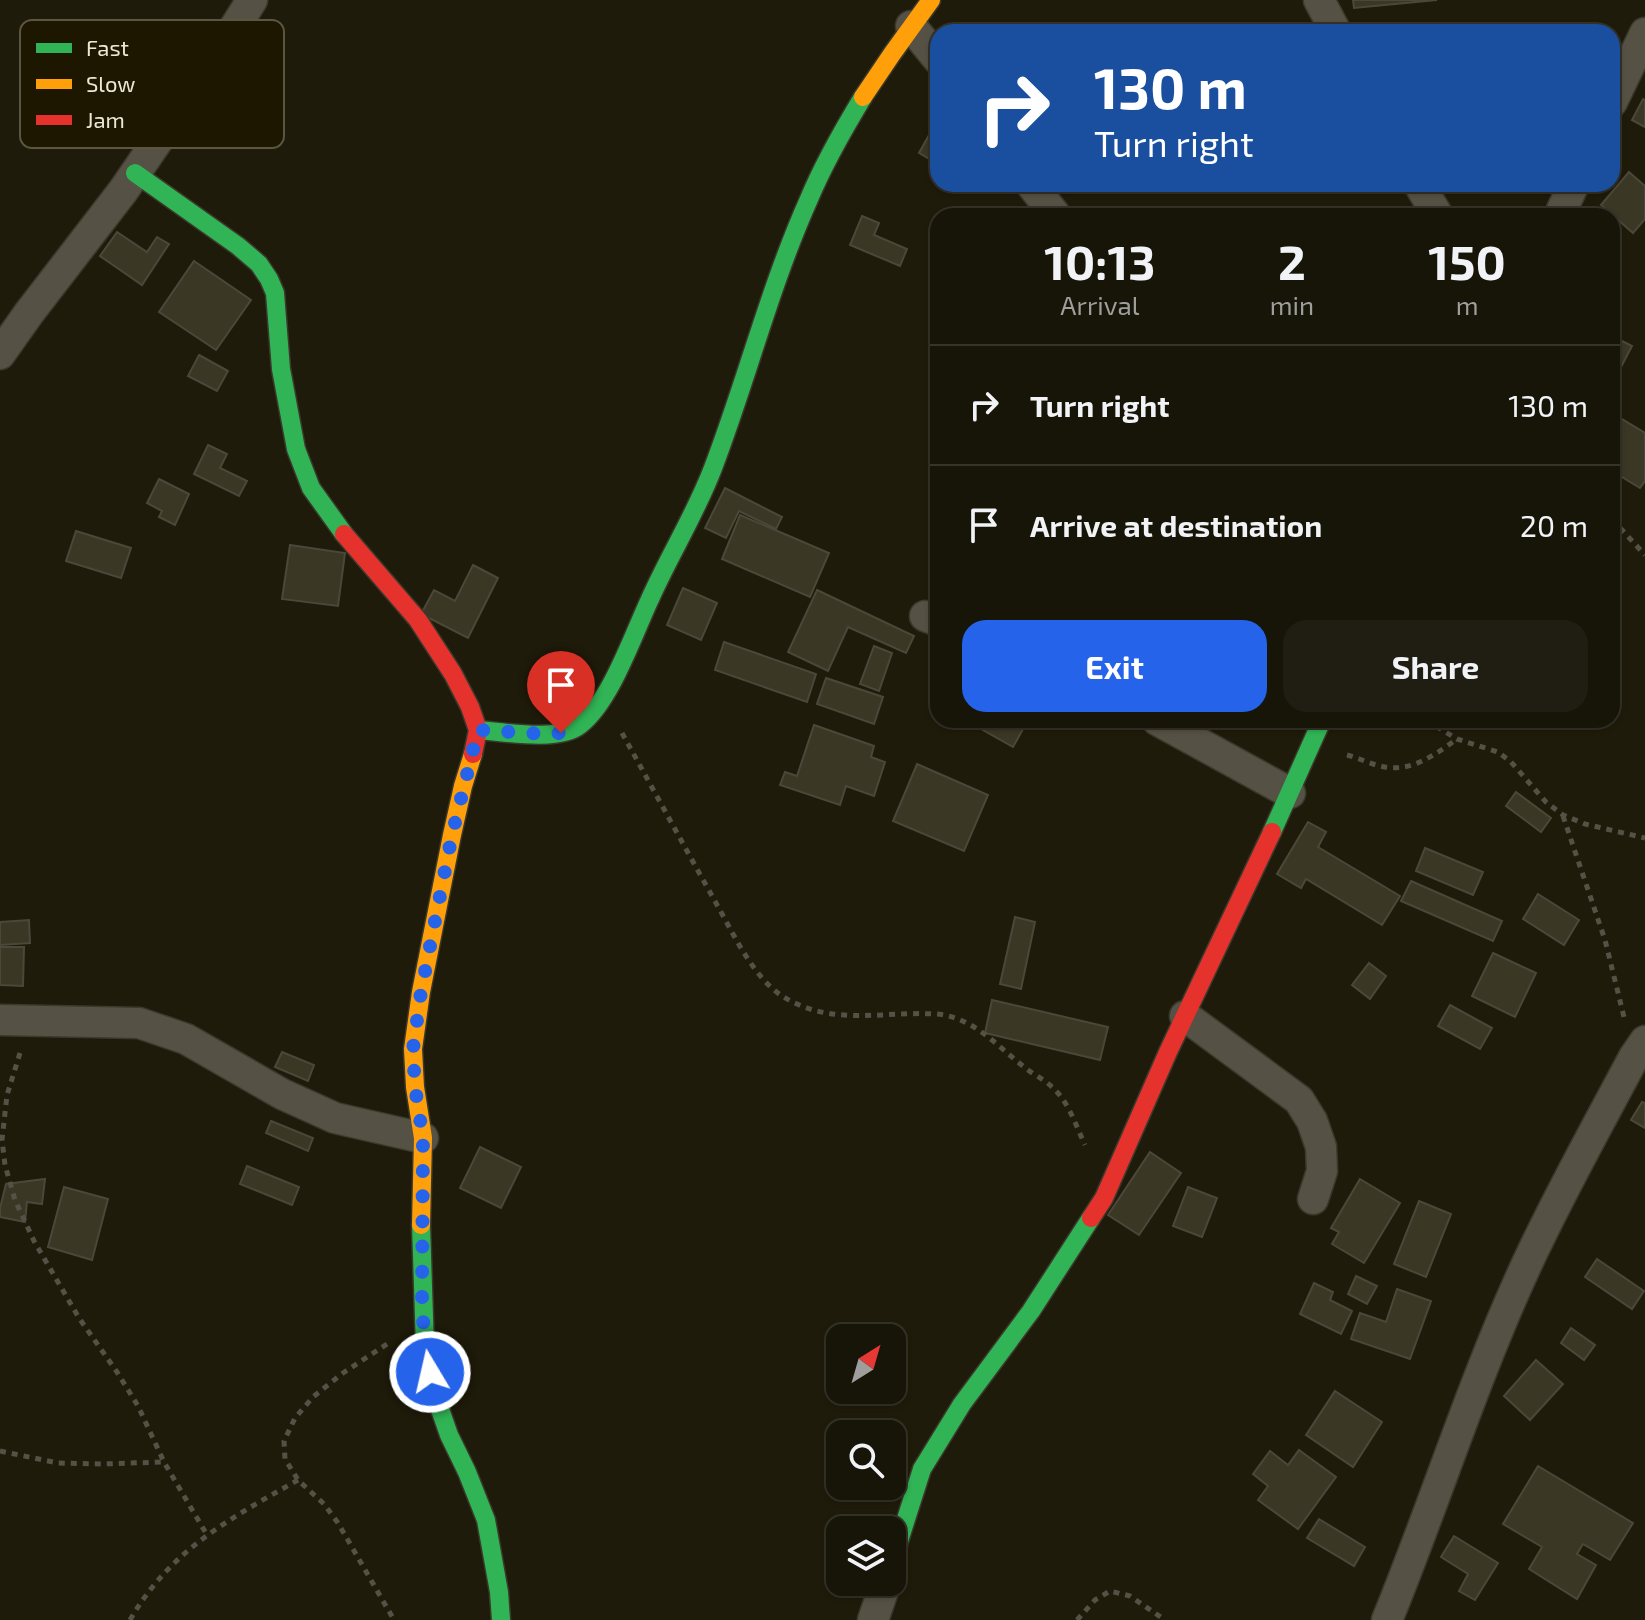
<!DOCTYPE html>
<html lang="en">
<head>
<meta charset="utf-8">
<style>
  body { margin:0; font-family:"Exo 2",sans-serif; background:#201d12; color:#f1f3f6; height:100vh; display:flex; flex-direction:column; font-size:30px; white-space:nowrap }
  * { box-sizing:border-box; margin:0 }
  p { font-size:26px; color:#9e9e9c }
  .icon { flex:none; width:44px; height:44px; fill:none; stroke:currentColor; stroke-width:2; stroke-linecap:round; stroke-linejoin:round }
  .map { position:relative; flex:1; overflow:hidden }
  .sheet { position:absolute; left:930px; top:208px; width:690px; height:520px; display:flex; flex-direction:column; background:#171408; border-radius:24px; box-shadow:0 2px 6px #0004,0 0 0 2px #363329 }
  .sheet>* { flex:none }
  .hud { position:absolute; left:930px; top:24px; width:690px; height:168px; border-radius:24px; box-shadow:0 2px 6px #0004,0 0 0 2px #363329; background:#1a4fa0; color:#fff; overflow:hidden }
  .needle { width:52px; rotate:37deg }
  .controls { position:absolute; left:826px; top:1324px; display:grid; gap:16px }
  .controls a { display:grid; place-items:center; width:80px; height:80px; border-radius:16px; background:#171408; box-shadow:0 2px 6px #0004,0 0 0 2px #363329; font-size:40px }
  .pin { position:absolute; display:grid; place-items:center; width:68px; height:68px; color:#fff; margin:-82px -34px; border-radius:50% 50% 50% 0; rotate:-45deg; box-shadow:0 0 8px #0007 }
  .pin .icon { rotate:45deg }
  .me { position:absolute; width:88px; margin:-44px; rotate:351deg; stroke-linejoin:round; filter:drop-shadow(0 0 6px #0008) }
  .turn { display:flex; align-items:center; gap:28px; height:168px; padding:0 32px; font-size:36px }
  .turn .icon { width:104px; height:104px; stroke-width:2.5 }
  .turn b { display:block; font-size:56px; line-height:68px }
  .eta { display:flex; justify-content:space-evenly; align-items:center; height:136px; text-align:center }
  .eta b { font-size:48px; font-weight:700; line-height:56px }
  .primary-button { display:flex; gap:16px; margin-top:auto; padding:16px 32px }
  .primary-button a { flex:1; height:92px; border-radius:24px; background:#2563eb; color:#fff; font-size:32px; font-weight:700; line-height:92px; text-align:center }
  .primary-button a+a { background:#201d12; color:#f1f3f6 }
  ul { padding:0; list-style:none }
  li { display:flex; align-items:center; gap:24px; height:120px; padding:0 32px; border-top:2px solid #363329 }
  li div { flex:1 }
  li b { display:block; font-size:30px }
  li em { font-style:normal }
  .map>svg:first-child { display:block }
  .building { fill:#3b3725; stroke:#4b483a; stroke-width:2 }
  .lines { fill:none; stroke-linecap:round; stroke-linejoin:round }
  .street-casing { stroke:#3b382c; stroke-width:33 }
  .fast-casing { stroke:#3b382c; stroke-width:21 }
  .slow-casing { stroke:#3b382c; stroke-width:21 }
  .jam-casing { stroke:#3b382c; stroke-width:21 }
  .path { stroke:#555146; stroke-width:5; stroke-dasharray:6 6; stroke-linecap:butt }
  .street { stroke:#555145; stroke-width:30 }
  .fast { stroke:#30b455; stroke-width:18 }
  .slow { stroke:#ff9f0a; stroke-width:18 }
  .jam { stroke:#e5322d; stroke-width:18 }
  .route { stroke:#2563eb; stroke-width:14; stroke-dasharray:0 25.2 }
  .key { fill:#1e1700; stroke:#5c5640; stroke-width:2 }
  .key-label { font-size:22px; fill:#ece8d6 }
</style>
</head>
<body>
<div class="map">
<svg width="1645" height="1620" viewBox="0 0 1645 1620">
  <rect width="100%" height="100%" fill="#1f1b0a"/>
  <!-- building -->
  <g class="building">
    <polygon points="1353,0 1437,0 1354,8"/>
    <polygon points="1643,99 1645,100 1645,127 1632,120"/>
    <polygon points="938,119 938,164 919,153"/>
    <polygon points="1629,172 1645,186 1645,219 1633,233 1601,205"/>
    <polygon points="862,216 879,223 874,235 907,249 900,266 850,245"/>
    <polygon points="117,232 147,252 157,237 169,244 142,285 100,256"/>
    <polygon points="194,261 251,300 216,350 159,312"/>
    <polygon points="1612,336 1632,346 1617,375 1612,373"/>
    <polygon points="199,355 228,371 217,391 188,376"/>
    <polygon points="1612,413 1645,433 1645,481 1640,488 1612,471"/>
    <polygon points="208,445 227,454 220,468 247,481 239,496 194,474"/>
    <polygon points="159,479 189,494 175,525 159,517 162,511 147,503"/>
    <polygon points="725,488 782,517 776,529 739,511 726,538 705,528"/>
    <polygon points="740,515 829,553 810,597 722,559"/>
    <polygon points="76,531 131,548 121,578 66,561"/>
    <polygon points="290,545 345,553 338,606 282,599"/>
    <polygon points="473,565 498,578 468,638 421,614 434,590 455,601"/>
    <polygon points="683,588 717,603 701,640 667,625"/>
    <polygon points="817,590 914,636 906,653 848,627 828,671 788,652"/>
    <polygon points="724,642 816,674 807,702 715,670"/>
    <polygon points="874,646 892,653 879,691 860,684"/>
    <polygon points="826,678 883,697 874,724 817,704"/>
    <polygon points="965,720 1028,720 1013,747"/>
    <polygon points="814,725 874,746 871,757 885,762 874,796 846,786 840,805 780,785 785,772 797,776"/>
    <polygon points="917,764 988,795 964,851 893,821"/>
    <polygon points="1516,792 1551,818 1541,832 1506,806"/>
    <polygon points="1308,822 1326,832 1318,847 1400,896 1382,925 1306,879 1301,888 1277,874"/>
    <polygon points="1425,848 1483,872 1473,895 1416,871"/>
    <polygon points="1411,881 1502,921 1493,941 1401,901"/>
    <polygon points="1538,894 1579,920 1564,945 1523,919"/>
    <polygon points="1015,917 1035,922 1021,989 1000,984"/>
    <polygon points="29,920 30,943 0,945 0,922"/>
    <polygon points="0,947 24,947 23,986 0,985"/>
    <polygon points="1493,953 1536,973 1515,1017 1472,996"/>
    <polygon points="1369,963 1386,976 1370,999 1352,985"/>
    <polygon points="992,1000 1108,1027 1100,1060 985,1033"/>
    <polygon points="1450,1005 1492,1028 1480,1049 1438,1026"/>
    <polygon points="282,1052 314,1065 308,1081 275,1067"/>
    <polygon points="1642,1102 1645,1103 1645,1128 1631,1120"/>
    <polygon points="271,1121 313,1138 308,1151 266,1133"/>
    <polygon points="480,1147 521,1167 501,1208 460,1188"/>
    <polygon points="1150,1152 1181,1173 1139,1235 1108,1215"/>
    <polygon points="247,1166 299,1187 292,1205 240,1184"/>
    <polygon points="45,1179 42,1204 27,1202 25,1222 0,1217 0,1208 6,1184"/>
    <polygon points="1360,1179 1400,1203 1364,1263 1332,1244 1339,1232 1331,1228"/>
    <polygon points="64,1187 108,1199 92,1260 48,1247"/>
    <polygon points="1188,1187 1217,1198 1202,1237 1173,1226"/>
    <polygon points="1419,1201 1451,1214 1426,1277 1394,1264"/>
    <polygon points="1597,1259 1644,1291 1632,1309 1585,1277"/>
    <polygon points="1356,1276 1377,1286 1367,1304 1348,1294"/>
    <polygon points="1314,1283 1333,1292 1330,1300 1352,1311 1341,1334 1300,1314"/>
    <polygon points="1397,1289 1431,1301 1410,1359 1351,1339 1360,1313 1386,1322"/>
    <polygon points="1571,1328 1595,1345 1584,1360 1561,1343"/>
    <polygon points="1536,1360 1563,1384 1530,1420 1504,1396"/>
    <polygon points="1335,1391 1382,1422 1353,1467 1306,1435"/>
    <polygon points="1299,1450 1336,1477 1298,1529 1258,1500 1268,1486 1253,1474 1270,1451 1288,1465"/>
    <polygon points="1538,1466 1633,1523 1610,1560 1583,1544 1577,1554 1596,1565 1577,1599 1529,1569 1542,1547 1503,1524"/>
    <polygon points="1319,1519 1365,1547 1354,1566 1307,1538"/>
    <polygon points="1454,1536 1498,1563 1475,1600 1459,1591 1468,1574 1441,1557"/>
  </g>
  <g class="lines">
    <defs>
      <g id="street">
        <polyline points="1319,0 1336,32"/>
        <polyline points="911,26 938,59"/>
        <polyline points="1612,102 1645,33"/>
        <polyline points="1031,184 1056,216"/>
        <polyline points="1419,184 1438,216"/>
        <polyline points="1559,216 1574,184"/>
        <polyline points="0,354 29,313 123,191 230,35 252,0"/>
        <polyline points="925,616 938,621"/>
        <polyline points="1157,720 1290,793"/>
        <polyline points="1185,1016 1299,1100 1312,1121 1321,1147 1322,1171 1313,1199"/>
        <polyline points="0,1020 139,1023 186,1039 282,1094 335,1118 423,1138"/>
        <polyline points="873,1620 886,1582"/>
        <path d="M1387 1620C1435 1503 1472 1383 1525 1268 1558 1196 1597 1127 1634 1057L1645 1041"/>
      </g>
      <g id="fast">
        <polyline points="135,173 238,246 259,264 269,279 275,293 281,369 296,449 311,488 344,534"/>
        <path d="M478 730C504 732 559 742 580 725 611 701 633 635 650 599 670 554 696 513 713 468 747 379 770 286 809 199 824 163 843 130 863 97"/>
        <polyline points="1272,832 1322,720"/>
        <polyline points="421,1225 425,1348 434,1392 449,1435 467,1472 486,1520 499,1592 501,1620"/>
        <polyline points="892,1563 922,1469 962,1404 1031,1311 1091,1218"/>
      </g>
      <g id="slow">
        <polyline points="863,97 892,54 931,0"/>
        <polyline points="421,1225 423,1138 415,1087 413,1049 421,992 452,835 463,786 473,754"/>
      </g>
      <g id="jam">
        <polyline points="344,534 418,620 453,674 470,707 478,730 473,754"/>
        <polyline points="1091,1218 1104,1198 1168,1052 1272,832"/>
      </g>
    </defs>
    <!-- street casing -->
    <use href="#street" class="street-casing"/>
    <!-- fast casing -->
    <use href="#fast" class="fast-casing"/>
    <!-- slow casing -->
    <use href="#slow" class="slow-casing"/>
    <!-- jam casing -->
    <use href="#jam" class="jam-casing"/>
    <!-- path -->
    <g class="path">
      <polyline points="1612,519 1645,555"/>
      <polyline points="1426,720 1457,739 1498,752 1511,762 1546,802 1563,815 1585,824 1645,838"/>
      <path d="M622 733C653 789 684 846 716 903 733 933 753 977 782 996 831 1027 882 1011 936 1014 973 1017 996 1045 1023 1066 1032 1074 1044 1079 1052 1087 1069 1102 1076 1126 1085 1145"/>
      <path d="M1347 755C1359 758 1372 765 1385 767 1412 772 1436 754 1457 739"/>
      <polyline points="1563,816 1605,940 1624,1017"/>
      <polyline points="20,1053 7,1095 2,1140 5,1165 15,1200 34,1241 79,1318 117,1372 138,1406 164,1462 207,1535"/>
      <polyline points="387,1344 343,1373 313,1397 295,1418 284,1441 285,1459 298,1480 324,1504 338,1523 394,1620"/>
      <polyline points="0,1451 58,1463 101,1464 164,1462"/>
      <path d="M130 1620C170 1550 231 1518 298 1480"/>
      <polyline points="1077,1620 1095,1600 1110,1591 1130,1596 1165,1620"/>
    </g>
    <!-- street -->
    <use href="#street" class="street"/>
    <!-- fast -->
    <use href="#fast" class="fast"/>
    <!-- slow -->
    <use href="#slow" class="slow"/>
    <!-- jam -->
    <use href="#jam" class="jam"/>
  </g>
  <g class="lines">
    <!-- route -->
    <polyline class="route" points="430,1372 425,1348 422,1305 423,1138 415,1087 413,1049 421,992 452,835 478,730 544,734 561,733"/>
  </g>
  <!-- legend -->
  <rect x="20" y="20" width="264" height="128" rx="12" class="key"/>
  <rect x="36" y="43" width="36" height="10" fill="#30b455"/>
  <rect x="36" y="79" width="36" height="10" fill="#ff9f0a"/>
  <rect x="36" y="115" width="36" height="10" fill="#e5322d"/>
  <g class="key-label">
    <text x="86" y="56">Fast</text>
    <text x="86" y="92">Slow</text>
    <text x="86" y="128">Jam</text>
  </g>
</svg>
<div class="controls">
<a><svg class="needle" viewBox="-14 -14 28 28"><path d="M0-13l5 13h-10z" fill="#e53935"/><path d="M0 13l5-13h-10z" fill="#9e9e9c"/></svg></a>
<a><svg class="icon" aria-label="search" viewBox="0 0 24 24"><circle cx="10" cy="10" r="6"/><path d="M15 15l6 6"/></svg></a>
<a><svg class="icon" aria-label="layers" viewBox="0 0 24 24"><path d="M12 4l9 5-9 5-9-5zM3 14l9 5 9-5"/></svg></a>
</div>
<div class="pin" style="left:561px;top:733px;background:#d93025"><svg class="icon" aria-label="arrive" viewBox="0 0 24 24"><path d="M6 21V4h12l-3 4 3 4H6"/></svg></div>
<svg class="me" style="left:430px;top:1372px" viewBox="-20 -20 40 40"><circle r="17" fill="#2563eb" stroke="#fff" stroke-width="3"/><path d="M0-11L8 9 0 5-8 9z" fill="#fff"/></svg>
<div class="hud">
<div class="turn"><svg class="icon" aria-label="right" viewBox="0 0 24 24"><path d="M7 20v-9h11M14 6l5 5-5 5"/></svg><div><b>130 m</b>Turn right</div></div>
</div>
<section class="sheet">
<div class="eta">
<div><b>10:13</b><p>Arrival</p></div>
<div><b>2</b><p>min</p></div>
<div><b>150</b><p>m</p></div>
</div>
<ul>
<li><svg class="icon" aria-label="right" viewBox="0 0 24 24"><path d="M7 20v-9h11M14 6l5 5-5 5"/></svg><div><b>Turn right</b></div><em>130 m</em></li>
<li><svg class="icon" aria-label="arrive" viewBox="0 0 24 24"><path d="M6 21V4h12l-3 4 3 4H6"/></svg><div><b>Arrive at destination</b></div><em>20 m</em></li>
</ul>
<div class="primary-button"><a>Exit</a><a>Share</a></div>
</section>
</div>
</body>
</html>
